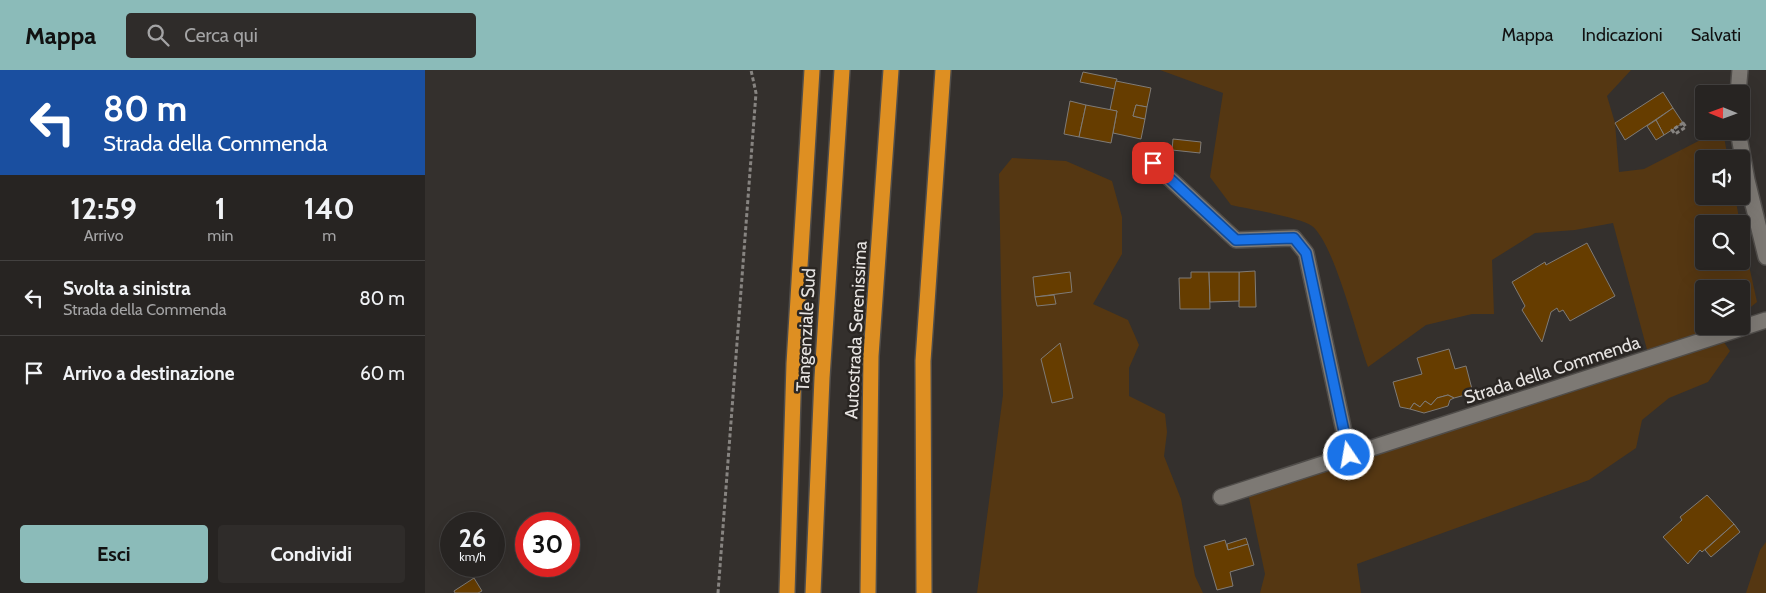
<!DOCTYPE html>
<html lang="it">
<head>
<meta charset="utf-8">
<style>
  body { margin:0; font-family:Cabin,sans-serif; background:#2f2c2a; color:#f1f3f6; height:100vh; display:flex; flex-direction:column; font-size:19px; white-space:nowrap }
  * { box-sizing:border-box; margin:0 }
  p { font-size:16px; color:#a4a4a5 }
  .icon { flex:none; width:28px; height:28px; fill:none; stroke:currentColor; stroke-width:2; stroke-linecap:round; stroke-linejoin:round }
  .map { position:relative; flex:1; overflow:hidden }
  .side { display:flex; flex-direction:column; background:#272422; width:425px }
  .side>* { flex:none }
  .top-card { background:#1a4fa0; color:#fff; overflow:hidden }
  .needle { width:32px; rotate:271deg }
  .tools { position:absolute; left:1270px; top:15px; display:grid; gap:10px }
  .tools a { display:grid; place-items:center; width:55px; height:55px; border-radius:5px; background:#272422; box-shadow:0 5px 20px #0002,0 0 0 1px #434140; font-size:25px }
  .speed { position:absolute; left:15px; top:442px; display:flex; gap:10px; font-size:25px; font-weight:700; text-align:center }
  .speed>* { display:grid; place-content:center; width:65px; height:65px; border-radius:50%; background:#272422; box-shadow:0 5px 20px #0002,0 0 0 1px #434140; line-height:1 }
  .speed small { font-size:12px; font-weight:400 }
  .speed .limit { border:8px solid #d22; background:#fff; color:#111 }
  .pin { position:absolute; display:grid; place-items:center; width:42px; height:42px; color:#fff; margin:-21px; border-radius:10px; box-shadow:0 2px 8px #0006 }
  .me { position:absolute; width:55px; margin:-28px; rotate:348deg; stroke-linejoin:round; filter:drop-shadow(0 0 4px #0008) }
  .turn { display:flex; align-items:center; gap:18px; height:105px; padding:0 20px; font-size:22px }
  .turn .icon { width:65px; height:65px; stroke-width:2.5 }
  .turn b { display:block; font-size:35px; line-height:42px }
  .eta { display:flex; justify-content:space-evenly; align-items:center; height:85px; text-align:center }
  .eta b { font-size:30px; font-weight:700; line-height:35px }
  .primary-button { display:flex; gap:10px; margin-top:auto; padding:10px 20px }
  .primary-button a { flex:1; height:58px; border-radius:5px; background:#8bbbb9; color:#111; font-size:20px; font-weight:700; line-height:58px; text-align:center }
  .primary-button a+a { background:#2f2c2a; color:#f1f3f6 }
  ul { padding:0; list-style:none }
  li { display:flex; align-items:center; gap:15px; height:75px; padding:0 20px; border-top:1px solid #434140 }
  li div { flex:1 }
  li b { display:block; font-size:19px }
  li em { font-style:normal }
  header { display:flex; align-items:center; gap:30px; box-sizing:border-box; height:70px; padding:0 25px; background:#8bbbb9; color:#111 }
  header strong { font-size:24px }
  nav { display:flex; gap:28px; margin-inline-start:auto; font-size:18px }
  .search { width:350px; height:45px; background:#2f2c2a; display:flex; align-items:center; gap:12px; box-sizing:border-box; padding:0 18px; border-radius:5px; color:#a4a4a5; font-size:19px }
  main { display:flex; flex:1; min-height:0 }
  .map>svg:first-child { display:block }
  .green { fill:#553712 }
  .building { fill:#663d00; stroke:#7f7b77 }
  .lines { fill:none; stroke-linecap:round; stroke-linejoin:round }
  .street-casing { stroke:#504d4a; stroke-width:18 }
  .highway-casing { stroke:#504d4a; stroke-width:18 }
  .path { stroke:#878481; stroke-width:3; stroke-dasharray:4 2.5; stroke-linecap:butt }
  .street { stroke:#7d7974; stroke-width:15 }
  .highway { stroke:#de8f22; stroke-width:15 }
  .route-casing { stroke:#114b97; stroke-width:12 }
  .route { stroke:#1a73e8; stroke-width:9 }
  .labels { text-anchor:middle; stroke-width:5; stroke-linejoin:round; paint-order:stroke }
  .street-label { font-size:18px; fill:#e7e4e2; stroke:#2a2623 }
</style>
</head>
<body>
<header>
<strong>Mappa</strong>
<div class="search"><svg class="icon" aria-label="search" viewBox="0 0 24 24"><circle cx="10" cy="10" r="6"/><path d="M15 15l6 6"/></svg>Cerca qui</div>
<nav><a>Mappa</a><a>Indicazioni</a><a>Salvati</a></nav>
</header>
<main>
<section class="side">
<div class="top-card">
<div class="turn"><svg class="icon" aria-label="left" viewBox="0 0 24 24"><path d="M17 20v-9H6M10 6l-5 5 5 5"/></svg><div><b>80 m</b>Strada della Commenda</div></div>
</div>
<div class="eta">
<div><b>12:59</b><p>Arrivo</p></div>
<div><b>1</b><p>min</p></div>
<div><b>140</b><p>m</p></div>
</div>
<ul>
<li><svg class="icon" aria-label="left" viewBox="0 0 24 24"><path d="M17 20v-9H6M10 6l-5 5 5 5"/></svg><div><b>Svolta a sinistra</b><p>Strada della Commenda</p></div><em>80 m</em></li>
<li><svg class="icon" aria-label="arrive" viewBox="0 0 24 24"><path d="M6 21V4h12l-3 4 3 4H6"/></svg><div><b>Arrivo a destinazione</b></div><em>60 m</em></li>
</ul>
<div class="primary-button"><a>Esci</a><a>Condividi</a></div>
</section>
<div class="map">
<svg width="1341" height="523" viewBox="0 0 1341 523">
  <rect width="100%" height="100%" fill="#34302d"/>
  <!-- green -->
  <g class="green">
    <path d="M735 0H1206L1182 26 1190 53 1194 102 1219 99 1293 61H1298L1303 89H1279V126H1310L1315 154H1279V191H1316V159L1332 232 1316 245V219H1279V256H1304L1294 265 1305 281 1283 312 1244 328 1217 350 1211 378 1164 410 932 494 936 523H835L840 504 822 418 1224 287 1188 153 1150 160 1110 163 1067 190 1069 244H1047L1001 255 943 297C932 267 909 173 887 156 875 147 823 139 806 135L785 107 798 23Z"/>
    <polygon points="587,88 641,91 687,111 697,147 697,184 668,234 703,250 714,275 704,298 704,326 740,344 742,362 739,386 756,429 770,506 778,523 552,523 578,325 574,104"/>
    <polygon points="1341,472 1341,523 1321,523 1335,480"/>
  </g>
  <!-- building -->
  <g class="building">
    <polygon points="658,2 692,9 690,19 655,12"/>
    <polygon points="691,11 726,18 722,37 711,35 708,46 720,49 716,69 688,63 692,41 685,40"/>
    <polygon points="1238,22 1248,38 1200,70 1190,53"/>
    <polygon points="645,31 661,35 654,67 639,64"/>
    <polygon points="661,35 692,41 686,73 654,67"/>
    <polygon points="711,35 722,37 720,49 708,46"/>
    <polygon points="1248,38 1258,53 1239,65 1231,50"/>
    <polygon points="1231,50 1239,65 1231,70 1222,56"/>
    <polygon points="748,69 776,72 775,83 747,80"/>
    <polygon points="1162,173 1190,226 1145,251 1138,240 1134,242 1132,238 1126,242 1117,272 1097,240 1100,236 1087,212 1120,192 1121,195"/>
    <polygon points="830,201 831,237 814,237 814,202"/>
    <polygon points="645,202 647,222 610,227 608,207"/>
    <polygon points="766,202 784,202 785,239 755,239 754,208 766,208"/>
    <polygon points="784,202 814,202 814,231 785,232"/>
    <polygon points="629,225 631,234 612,236 610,227"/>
    <polygon points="635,273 648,328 627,333 616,289"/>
    <polygon points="1024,279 1030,299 1041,296 1048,323 1029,328 1023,325 1012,328 1006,335 1000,331 995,337 989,333 985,339 975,337 968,312 997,304 992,288"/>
    <polygon points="1023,325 1029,328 1025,330 1023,336 999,343 985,339 989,333 995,337 1000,331 1006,335 1012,328"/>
    <polygon points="1282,425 1309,454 1277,482 1275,480 1263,494 1238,467 1257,450 1255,447"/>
    <polygon points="1309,454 1315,462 1286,487 1280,480"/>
    <polygon points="821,468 823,474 803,480 802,474"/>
    <polygon points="800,470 803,480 823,474 829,495 805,502 808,516 792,520 779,476"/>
    <polygon points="49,508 57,521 53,523 30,523 29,521"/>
  </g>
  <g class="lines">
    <defs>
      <g id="street">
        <polyline points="1313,24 1315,0"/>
        <polyline points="1313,61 1322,110 1341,187"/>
        <polyline points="728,93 811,170 869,168 881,183 924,385"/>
        <polyline points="796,427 1341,250"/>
      </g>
      <g id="highway">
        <polyline points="362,523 369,294 387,0"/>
        <polyline points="388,523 397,308 417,0"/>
        <polyline points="443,523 446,286 466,0"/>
        <polyline points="499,523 498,291 518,0"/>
      </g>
    </defs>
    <!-- street casing -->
    <use href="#street" class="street-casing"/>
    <!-- highway casing -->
    <use href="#highway" class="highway-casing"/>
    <!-- path -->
    <g class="path">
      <polygon points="1258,53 1261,57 1250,64 1247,60"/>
      <polyline points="293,523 331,23 326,0"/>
    </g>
    <!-- street -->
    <use href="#street" class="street"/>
    <!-- highway -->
    <use href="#highway" class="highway"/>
  </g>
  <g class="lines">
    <defs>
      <polyline id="route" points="728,93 811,170 869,168 881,183 924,385"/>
    </defs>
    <!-- route casing -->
    <use href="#route" class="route-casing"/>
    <!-- route -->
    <use href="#route" class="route"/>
  </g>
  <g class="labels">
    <!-- street labels -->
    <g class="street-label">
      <text transform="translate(381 260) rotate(-87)" y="6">Tangenziale Sud</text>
      <text transform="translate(431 260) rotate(-87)" y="6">Autostrada Serenissima</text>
      <text transform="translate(1127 300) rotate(-18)" y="6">Strada della Commenda</text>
    </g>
  </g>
</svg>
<div class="tools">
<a><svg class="needle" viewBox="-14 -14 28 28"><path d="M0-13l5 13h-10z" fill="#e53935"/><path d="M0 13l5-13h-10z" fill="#a4a4a5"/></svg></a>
<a><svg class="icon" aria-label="sound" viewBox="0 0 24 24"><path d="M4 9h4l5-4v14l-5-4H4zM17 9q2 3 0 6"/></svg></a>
<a><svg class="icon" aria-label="search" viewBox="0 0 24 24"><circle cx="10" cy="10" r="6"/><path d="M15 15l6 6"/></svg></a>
<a><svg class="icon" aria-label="layers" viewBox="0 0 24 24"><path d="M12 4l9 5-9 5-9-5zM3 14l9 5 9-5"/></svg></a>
</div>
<div class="speed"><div>26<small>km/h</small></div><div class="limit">30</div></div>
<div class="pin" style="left:728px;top:93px;background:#d93025"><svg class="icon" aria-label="arrive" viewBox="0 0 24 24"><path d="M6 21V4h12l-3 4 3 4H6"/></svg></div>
<svg class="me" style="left:924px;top:385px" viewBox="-20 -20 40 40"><circle r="17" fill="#1a73e8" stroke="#fff" stroke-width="3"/><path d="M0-11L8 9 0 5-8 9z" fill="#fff"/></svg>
</div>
</main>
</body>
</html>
